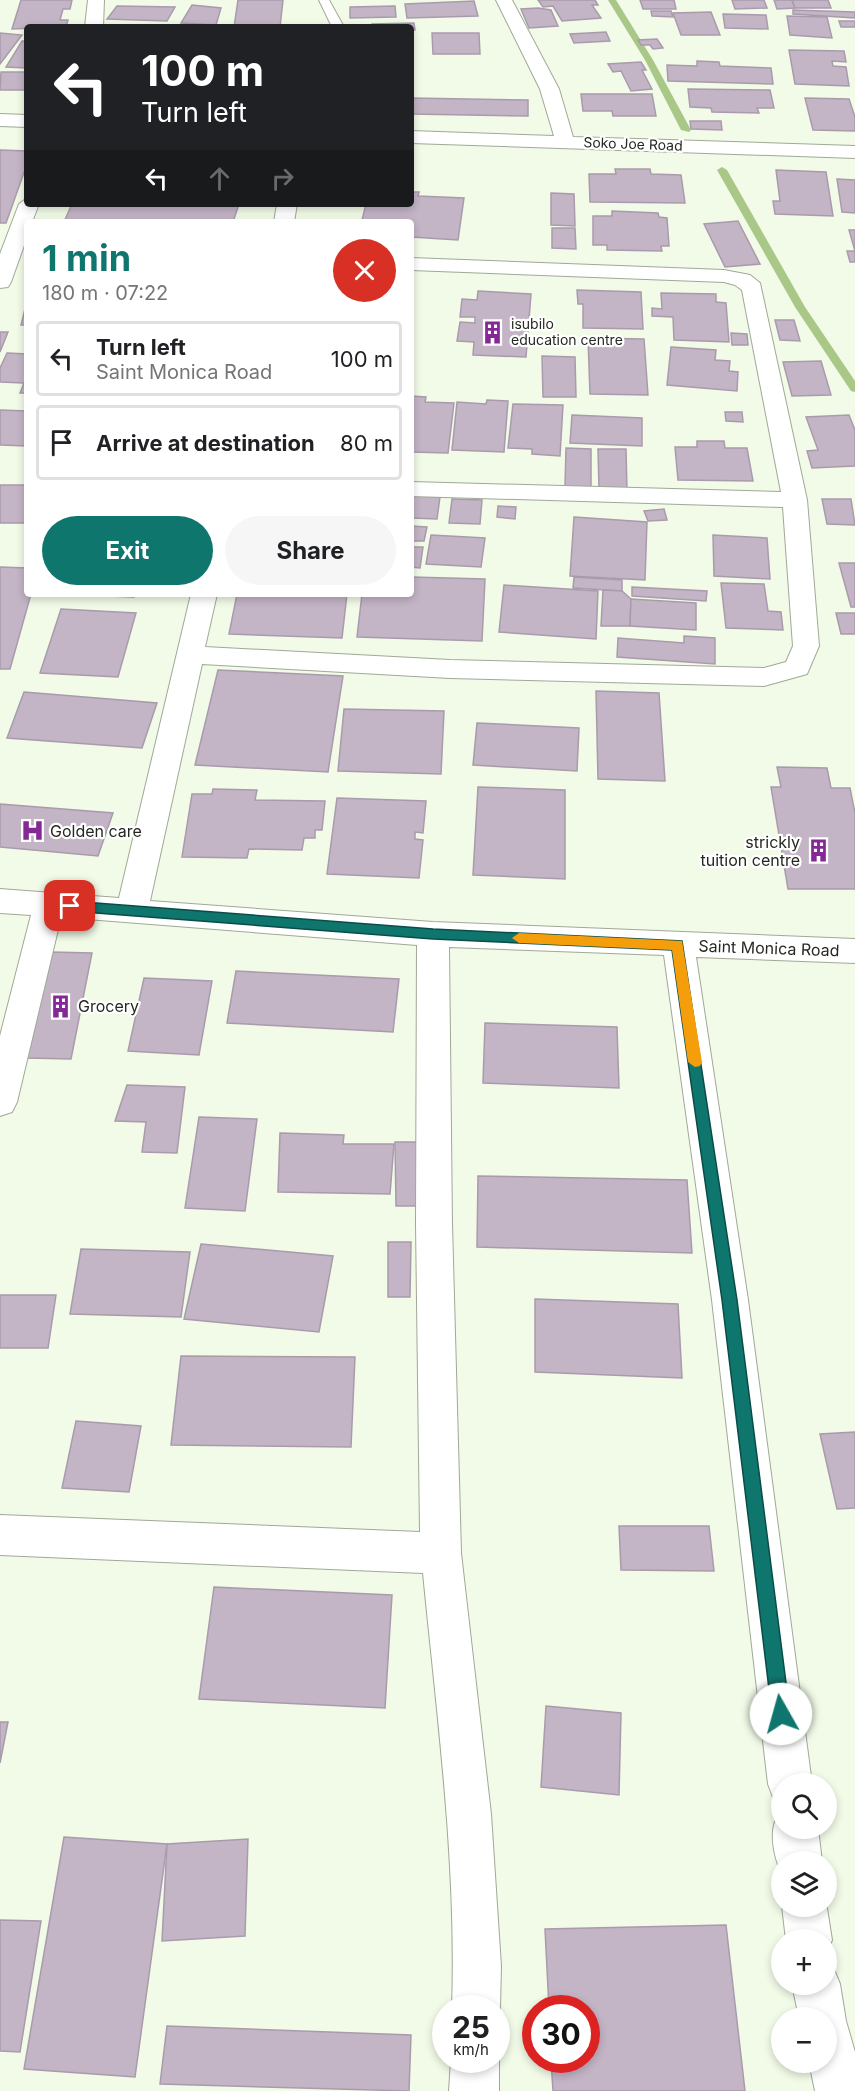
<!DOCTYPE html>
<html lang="en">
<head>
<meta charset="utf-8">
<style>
  body { margin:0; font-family:Inter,sans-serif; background:#f6f6f6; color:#202124; height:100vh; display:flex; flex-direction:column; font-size:22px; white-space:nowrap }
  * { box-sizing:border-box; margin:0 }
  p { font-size:20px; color:#757577 }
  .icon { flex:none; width:33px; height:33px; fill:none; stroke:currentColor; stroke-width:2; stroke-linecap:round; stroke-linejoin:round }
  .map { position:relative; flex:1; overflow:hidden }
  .sheet { position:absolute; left:24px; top:219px; width:390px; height:378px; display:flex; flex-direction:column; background:#fff; border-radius:6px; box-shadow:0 3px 9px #0003 }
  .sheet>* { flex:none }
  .hud { position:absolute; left:24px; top:24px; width:390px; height:183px; border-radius:6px; box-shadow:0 3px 9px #0003; background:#202124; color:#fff; overflow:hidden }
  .buttons { position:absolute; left:771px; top:1773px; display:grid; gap:12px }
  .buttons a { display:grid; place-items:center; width:66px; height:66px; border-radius:50%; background:#fff; box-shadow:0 3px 9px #0003; font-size:30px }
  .speed { position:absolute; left:432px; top:1995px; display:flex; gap:12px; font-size:30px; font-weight:700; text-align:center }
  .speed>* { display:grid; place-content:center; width:78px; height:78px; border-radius:50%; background:#fff; box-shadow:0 3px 9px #0003; line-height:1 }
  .speed small { font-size:15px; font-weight:400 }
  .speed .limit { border:9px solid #d22; background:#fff; color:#111 }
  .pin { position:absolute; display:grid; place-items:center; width:51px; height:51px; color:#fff; margin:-26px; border-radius:12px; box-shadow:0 3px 9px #0006 }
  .me { position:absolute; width:66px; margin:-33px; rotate:353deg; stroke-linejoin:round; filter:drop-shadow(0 0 4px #0008) }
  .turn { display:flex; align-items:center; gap:21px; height:126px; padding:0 18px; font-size:27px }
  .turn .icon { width:78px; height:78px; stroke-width:2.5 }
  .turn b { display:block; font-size:42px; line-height:51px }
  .lanes { display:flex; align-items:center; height:57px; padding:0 18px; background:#0003; justify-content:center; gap:30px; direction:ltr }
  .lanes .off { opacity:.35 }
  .round { display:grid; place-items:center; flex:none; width:63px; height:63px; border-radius:32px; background:#f6f6f6 }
  .summary { display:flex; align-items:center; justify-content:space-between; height:102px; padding:0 18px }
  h1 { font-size:36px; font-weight:700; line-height:45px; color:#0f766e }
  .primary-button { display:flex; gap:12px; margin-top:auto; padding:12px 18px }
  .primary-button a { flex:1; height:69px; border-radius:36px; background:#0f766e; color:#fff; font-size:24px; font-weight:700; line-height:69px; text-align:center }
  .primary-button a+a { background:#f6f6f6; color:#202124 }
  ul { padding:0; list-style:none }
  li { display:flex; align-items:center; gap:18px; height:75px; margin:0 12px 9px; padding:0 6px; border:3px solid #e0e0e0; border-radius:6px }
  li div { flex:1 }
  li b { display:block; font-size:22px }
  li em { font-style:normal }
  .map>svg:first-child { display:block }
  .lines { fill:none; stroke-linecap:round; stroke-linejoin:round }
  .stream { fill:#a9c787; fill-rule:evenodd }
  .building { fill:#c3b4c6; stroke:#a99bac; stroke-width:1.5 }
  .lane-casing { stroke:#a0a996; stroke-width:2 }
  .street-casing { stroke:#a0a996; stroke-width:2 }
  .lane { fill:#fff; fill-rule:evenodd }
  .street { fill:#fff; fill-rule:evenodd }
  .route { fill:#0f766e; stroke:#0a4d48; stroke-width:1.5 }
  .slow { fill:#f59e0b }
  .labels { text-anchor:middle; stroke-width:4.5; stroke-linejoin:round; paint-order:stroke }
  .far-street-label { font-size:14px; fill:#252821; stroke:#fff }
  .far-poi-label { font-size:14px; fill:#252821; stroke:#fff; text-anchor:start }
  .poi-label { font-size:16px; fill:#252821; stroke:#fff; text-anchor:start }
  .street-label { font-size:16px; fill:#252821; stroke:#fff }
</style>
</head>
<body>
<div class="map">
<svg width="855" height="2091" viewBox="0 0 855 2091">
  <rect width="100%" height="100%" fill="#f1fbe7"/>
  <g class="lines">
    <!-- stream -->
    <g class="stream">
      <polygon points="608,0 616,0 653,60 691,130 689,132 681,130 645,60"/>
      <polygon points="722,167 727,170 805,307 855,381 855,392 851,391 795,307 717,170"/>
    </g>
  </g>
  <!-- building -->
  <g class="building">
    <polygon points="21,0 72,0 70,9 63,9 60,20 68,20 66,27 12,29"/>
    <polygon points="238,0 283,0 280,27 234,27"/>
    <polygon points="538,0 595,0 598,5 592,5 601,18 562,21 553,6 543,7"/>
    <polygon points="640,0 674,0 676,9 643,9"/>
    <polygon points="732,0 764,0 767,8 735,9"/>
    <polygon points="774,0 792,0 795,8 777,9"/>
    <polygon points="792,0 828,0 831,8 795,8"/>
    <polygon points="474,1 478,16 407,18 405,4"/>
    <polygon points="192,5 221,8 216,25 181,23"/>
    <polygon points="117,6 175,7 167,21 107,19"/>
    <polygon points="395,6 396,17 350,18 350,7"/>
    <polygon points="538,8 551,10 558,26 529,28 521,9"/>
    <polygon points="793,10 855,12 855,18 793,14"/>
    <polygon points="651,11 671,11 673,17 652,16"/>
    <polygon points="711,12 720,35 681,35 673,13"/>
    <polygon points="723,14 766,15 768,29 725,28"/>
    <polygon points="787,16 827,17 832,38 790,35"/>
    <polygon points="839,21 855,21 855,27 841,27"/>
    <polygon points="414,23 415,30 411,30 411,27 372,27 372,24"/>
    <polygon points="606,32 610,41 574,43 570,34"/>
    <polygon points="0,33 22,35 0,64"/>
    <polygon points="432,33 479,33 480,54 433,54"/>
    <polygon points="657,39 663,48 653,49 650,45 641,45 638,40"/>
    <polygon points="22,41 27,41 27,68 6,67"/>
    <polygon points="789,50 844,51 846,62 832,61 833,66 846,67 849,86 795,84"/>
    <polygon points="697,61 719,62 720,66 771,68 773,84 668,81 667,65 697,66"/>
    <polygon points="641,62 646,70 642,70 652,89 631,91 621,71 613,72 608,64"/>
    <polygon points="1,72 27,72 27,90 0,90"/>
    <polygon points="688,89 770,90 774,108 757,108 759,113 712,112 711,108 690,107"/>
    <polygon points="581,94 652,94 656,116 613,116 612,111 583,111"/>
    <polygon points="411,98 528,100 528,116 411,114"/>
    <polygon points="805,98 849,99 855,117 855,131 813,130"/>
    <polygon points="690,121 721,121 722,130 691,129"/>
    <polygon points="0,150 27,151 27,164 6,223 0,223"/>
    <polygon points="615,169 650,169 651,174 681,175 685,203 590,202 589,174 616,174"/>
    <polygon points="776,170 826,172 833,216 775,214 773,201 780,201"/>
    <polygon points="837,179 855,180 855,213 842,212"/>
    <polygon points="411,192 419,192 418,196 464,198 458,240 411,237 411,222 362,220 366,204 411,204"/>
    <polygon points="551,193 574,194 575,226 551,225"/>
    <polygon points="72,204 239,204 233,222 64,222"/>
    <polygon points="612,211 658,213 659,217 667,218 669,246 661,246 662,251 607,250 607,245 593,245 593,216 612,216"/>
    <polygon points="738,221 760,264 725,267 704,224"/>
    <polygon points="552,228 575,228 576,249 552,248"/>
    <polygon points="849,230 855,230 855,262 850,262 847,251 855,251"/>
    <polygon points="577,290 641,292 643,329 583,328 583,304 578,304"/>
    <polygon points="478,291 531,294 526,357 473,355 474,342 457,341 460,322 475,323 475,317 460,317 462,299 477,300"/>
    <polygon points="661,293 716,294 716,302 726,303 729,342 674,340 673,317 652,316 652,308 662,309"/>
    <polygon points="27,301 27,325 21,325"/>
    <polygon points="775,320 794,320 800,341 780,340"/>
    <polygon points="0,332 8,332 0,352"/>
    <polygon points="731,333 747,334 748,345 732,345"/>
    <polygon points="588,338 644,339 648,395 590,394"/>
    <polygon points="671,347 716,350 715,360 730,361 729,371 738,372 737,391 667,385"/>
    <polygon points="7,353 27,354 27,393 20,393 24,383 0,382 0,368"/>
    <polygon points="542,356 575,357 576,397 543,397"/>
    <polygon points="821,361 831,395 792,396 783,362"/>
    <polygon points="411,396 426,397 425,402 454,403 448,453 411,452"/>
    <polygon points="487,400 508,401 504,452 452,450 457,402 486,404"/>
    <polygon points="513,404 563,405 560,456 532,454 532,449 508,448"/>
    <polygon points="0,410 27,411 27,446 0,445"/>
    <polygon points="725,412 742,412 743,422 726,421"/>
    <polygon points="572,415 642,418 642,446 570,443"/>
    <polygon points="849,415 855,430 855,466 812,468 807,451 818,450 806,417"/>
    <polygon points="697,441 724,441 725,448 747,448 753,481 678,480 675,447 697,447"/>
    <polygon points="566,448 591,449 591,488 565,487"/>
    <polygon points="598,449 626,449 627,490 599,489"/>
    <rect x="0" y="485" width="27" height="38"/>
    <polygon points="411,495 440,497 437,519 411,518"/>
    <polygon points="452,499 482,500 480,524 449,523"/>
    <polygon points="822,499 851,499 855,525 827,524"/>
    <polygon points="498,506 516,507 515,519 497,517"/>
    <polygon points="664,509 667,520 648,521 644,511"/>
    <polygon points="574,517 647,522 645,580 570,576"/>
    <polygon points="411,526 427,527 424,541 411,541"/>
    <polygon points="431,535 485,538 481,567 426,564"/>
    <polygon points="713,535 767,538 770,579 714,576"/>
    <polygon points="411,547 423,547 420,568 411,567"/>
    <polygon points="839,563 855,563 855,607 851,607"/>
    <polygon points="0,567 27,568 27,594 31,594 10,669 0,669"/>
    <polygon points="411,577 485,579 482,641 357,637 362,594 411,594"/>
    <polygon points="574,577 622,580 622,591 573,588"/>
    <polygon points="721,583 764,584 768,611 781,612 783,630 726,628"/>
    <polygon points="504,585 598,591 596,639 499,632"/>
    <polygon points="632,587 707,591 706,601 632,596"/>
    <polygon points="603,590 622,591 631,599 630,626 601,626"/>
    <polygon points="59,594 135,594 134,597"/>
    <polygon points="237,594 347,594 342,638 229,634"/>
    <polygon points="631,599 696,603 696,630 630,626"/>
    <polygon points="61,609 136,613 118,677 40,673"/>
    <polygon points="836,613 855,613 855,634 841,634"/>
    <polygon points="684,636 715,638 715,664 617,657 618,638 684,643"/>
    <polygon points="218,670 343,676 328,772 195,765"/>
    <polygon points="596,691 659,693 665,781 598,779"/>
    <polygon points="24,692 157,703 142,748 7,738"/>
    <polygon points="344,709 444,711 441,774 338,771"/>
    <polygon points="477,723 579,728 577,771 473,765"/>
    <polygon points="777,767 827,768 831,788 850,788 855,813 855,889 788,889 771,787 781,787"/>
    <polygon points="478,787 565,790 565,879 473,875"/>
    <polygon points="213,789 257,790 255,800 325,801 322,830 315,830 315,838 304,838 302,850 249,849 247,858 182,857 192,794 212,794"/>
    <polygon points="337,798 426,801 423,833 415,832 415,839 423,840 419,878 327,874"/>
    <polygon points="0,804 113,813 98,856 0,847"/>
    <polygon points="51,952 92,953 71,1059 27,1058"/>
    <polygon points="236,971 399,979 393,1032 227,1023"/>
    <polygon points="144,978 212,981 199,1055 128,1051"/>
    <polygon points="485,1023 617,1027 619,1088 483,1083"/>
    <polygon points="127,1085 185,1087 177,1153 142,1152 146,1122 115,1121"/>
    <polygon points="199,1117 257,1119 245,1211 185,1208"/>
    <polygon points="280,1133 344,1135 343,1144 394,1144 390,1194 278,1192"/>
    <polygon points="395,1142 418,1142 419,1206 396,1206"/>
    <polygon points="478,1176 687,1180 692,1253 477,1247"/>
    <polygon points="388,1242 411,1242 410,1297 388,1297"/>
    <polygon points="201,1244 333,1256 319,1332 184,1319"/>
    <polygon points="81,1249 190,1252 181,1317 70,1314"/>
    <polygon points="0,1295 56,1295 48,1348 0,1348"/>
    <polygon points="535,1299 678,1304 682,1378 535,1372"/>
    <polygon points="181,1356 355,1357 351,1447 171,1445"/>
    <polygon points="76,1421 141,1426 129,1492 62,1488"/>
    <polygon points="855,1432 855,1508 837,1509 820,1434"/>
    <polygon points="619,1526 709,1526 714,1571 621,1570"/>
    <polygon points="214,1587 392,1595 385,1708 199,1699"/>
    <polygon points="546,1706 621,1713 619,1795 541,1787"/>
    <polygon points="0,1722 8,1722 0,1763"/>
    <polygon points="64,1837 167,1844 135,2077 24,2069"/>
    <polygon points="248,1839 245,1936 162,1941 167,1844"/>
    <polygon points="0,1920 41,1921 20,2052 0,2051"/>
    <polygon points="726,1925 745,2091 553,2091 551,2060 586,2060 586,2008 549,2008 545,1929"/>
    <polygon points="167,2026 411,2035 409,2091 160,2084"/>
  </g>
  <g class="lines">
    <defs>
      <polygon id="lane" points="319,0 329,0 344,27 332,27"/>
      <g id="street">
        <polygon points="88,0 104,0 103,27 85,27"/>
        <polygon points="496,0 512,0 559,89 573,137 855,146 855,158 411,143 411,131 554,136 540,89"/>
        <polygon points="0,114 27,115 27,127 0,126"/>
        <polygon points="27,198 27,204 39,204 32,222 27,222 27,237 11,282 8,287 0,288 0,254 19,204"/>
        <polygon points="277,204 297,204 294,222 274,222"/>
        <path d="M411 258 724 270 750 275 760 283 807 500 819 646 807 674 764 686 450 678 202 664 150 901 433 922 855 939V963L696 957 748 1300 812 1784H782V1803L774 1800 768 1784 712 1300 664 955 449 947 452 1224 461 1553 491 1814 501 1966 500 2008 496 2016V2008H452C457 1863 437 1717 423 1573L0 1555V1515L420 1532 416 1224 417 945 61 917 17 1102 12 1112 0 1116V1036L31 915 0 913V889L119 898 191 594H217L205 647 450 660 764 668 786 662 793 646 783 507 411 496V482L781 492 742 290 735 285 724 282 411 270Z"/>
        <path d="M782 1811V1828H818L822 1862H782V1875C774 1857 766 1826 782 1811Z"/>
        <polygon points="826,1902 832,1940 826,1954 826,1940 786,1940 782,1906 826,1906"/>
        <polygon points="826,1965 833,1967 840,1984 846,2021 855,2052 855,2091 815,2091 809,2062 826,2062 826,2018 799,2018 792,1984 826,1984"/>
        <polygon points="496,2053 499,2060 499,2091 449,2091 451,2060 496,2060"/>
      </g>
    </defs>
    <!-- lane casing -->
    <use href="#lane" class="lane-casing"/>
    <!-- street casing -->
    <use href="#street" class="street-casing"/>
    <!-- lane -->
    <use href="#lane" class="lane"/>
    <!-- street -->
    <use href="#street" class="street"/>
  </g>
  <!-- route -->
  <polygon class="route" points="70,901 433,929 682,941 737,1300 790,1714 787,1721 781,1723 775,1721 772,1714 722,1300 672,950 433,939 70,911 63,906"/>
  <!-- slow -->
  <polygon class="slow" points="519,933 682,941 702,1062 700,1066 695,1067 688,1062 672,950 519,943 512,938"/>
  <!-- icons -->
  <defs>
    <symbol id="building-bare" viewBox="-9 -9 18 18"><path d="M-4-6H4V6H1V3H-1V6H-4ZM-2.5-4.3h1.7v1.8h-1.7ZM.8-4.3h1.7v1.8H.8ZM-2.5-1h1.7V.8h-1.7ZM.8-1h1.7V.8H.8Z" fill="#832895" stroke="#fff" stroke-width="2.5" paint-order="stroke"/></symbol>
    <symbol id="hospital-bare" viewBox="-9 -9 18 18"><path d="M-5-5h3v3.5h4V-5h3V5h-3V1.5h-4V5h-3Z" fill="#832895" stroke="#fff" stroke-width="2.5" paint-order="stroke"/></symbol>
  </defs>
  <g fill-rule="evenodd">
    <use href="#building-bare" x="476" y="316" width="33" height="33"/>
    <use href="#hospital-bare" x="16" y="814" width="33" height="33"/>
    <use href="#building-bare" x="802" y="834" width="33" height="33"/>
    <use href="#building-bare" x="44" y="990" width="33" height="33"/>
  </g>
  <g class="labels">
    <!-- far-street labels -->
    <g class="far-street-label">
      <text transform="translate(633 144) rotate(2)" y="5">Soko Joe Road</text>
    </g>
    <!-- far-poi labels -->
    <g class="far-poi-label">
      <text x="511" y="329">isubilo<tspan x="511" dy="16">education centre</tspan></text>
    </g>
    <!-- poi labels -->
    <g class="poi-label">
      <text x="50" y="837">Golden care</text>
      <text x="800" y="848" text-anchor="end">strickly<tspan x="800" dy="18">tuition centre</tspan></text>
      <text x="78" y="1012">Grocery</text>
    </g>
    <!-- street labels -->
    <g class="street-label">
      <text transform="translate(769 948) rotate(2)" y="6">Saint Monica Road</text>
    </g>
  </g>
</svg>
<div class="buttons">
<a><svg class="icon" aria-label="search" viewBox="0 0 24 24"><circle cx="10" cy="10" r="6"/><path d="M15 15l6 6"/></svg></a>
<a><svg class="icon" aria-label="layers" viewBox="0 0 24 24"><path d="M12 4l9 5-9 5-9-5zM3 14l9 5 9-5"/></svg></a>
<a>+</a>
<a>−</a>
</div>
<div class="speed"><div>25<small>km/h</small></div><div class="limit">30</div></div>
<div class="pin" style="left:70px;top:906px;background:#d93025"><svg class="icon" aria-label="arrive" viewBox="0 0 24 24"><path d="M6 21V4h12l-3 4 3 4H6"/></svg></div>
<svg class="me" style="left:781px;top:1714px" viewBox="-20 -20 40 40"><circle r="19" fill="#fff"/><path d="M0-13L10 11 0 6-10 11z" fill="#0f766e"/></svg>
<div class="hud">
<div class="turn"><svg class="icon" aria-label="left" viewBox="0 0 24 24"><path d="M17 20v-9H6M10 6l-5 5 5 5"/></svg><div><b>100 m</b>Turn left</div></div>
<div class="lanes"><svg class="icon" aria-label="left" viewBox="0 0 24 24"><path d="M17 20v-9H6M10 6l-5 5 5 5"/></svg><svg class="icon off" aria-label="ahead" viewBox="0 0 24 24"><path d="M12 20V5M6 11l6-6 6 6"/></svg><svg class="icon off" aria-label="right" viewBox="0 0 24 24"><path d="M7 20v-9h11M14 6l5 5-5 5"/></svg></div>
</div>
<section class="sheet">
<div class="summary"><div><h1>1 min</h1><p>180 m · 07:22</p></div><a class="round" style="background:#d93025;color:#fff"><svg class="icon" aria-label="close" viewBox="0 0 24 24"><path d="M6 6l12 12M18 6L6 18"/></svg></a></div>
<ul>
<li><svg class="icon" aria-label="left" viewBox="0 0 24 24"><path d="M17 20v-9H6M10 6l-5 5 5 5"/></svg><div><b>Turn left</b><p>Saint Monica Road</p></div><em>100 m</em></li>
<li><svg class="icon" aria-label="arrive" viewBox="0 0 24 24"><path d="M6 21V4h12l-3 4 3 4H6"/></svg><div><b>Arrive at destination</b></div><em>80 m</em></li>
</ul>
<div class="primary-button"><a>Exit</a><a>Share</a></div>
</section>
</div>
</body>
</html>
